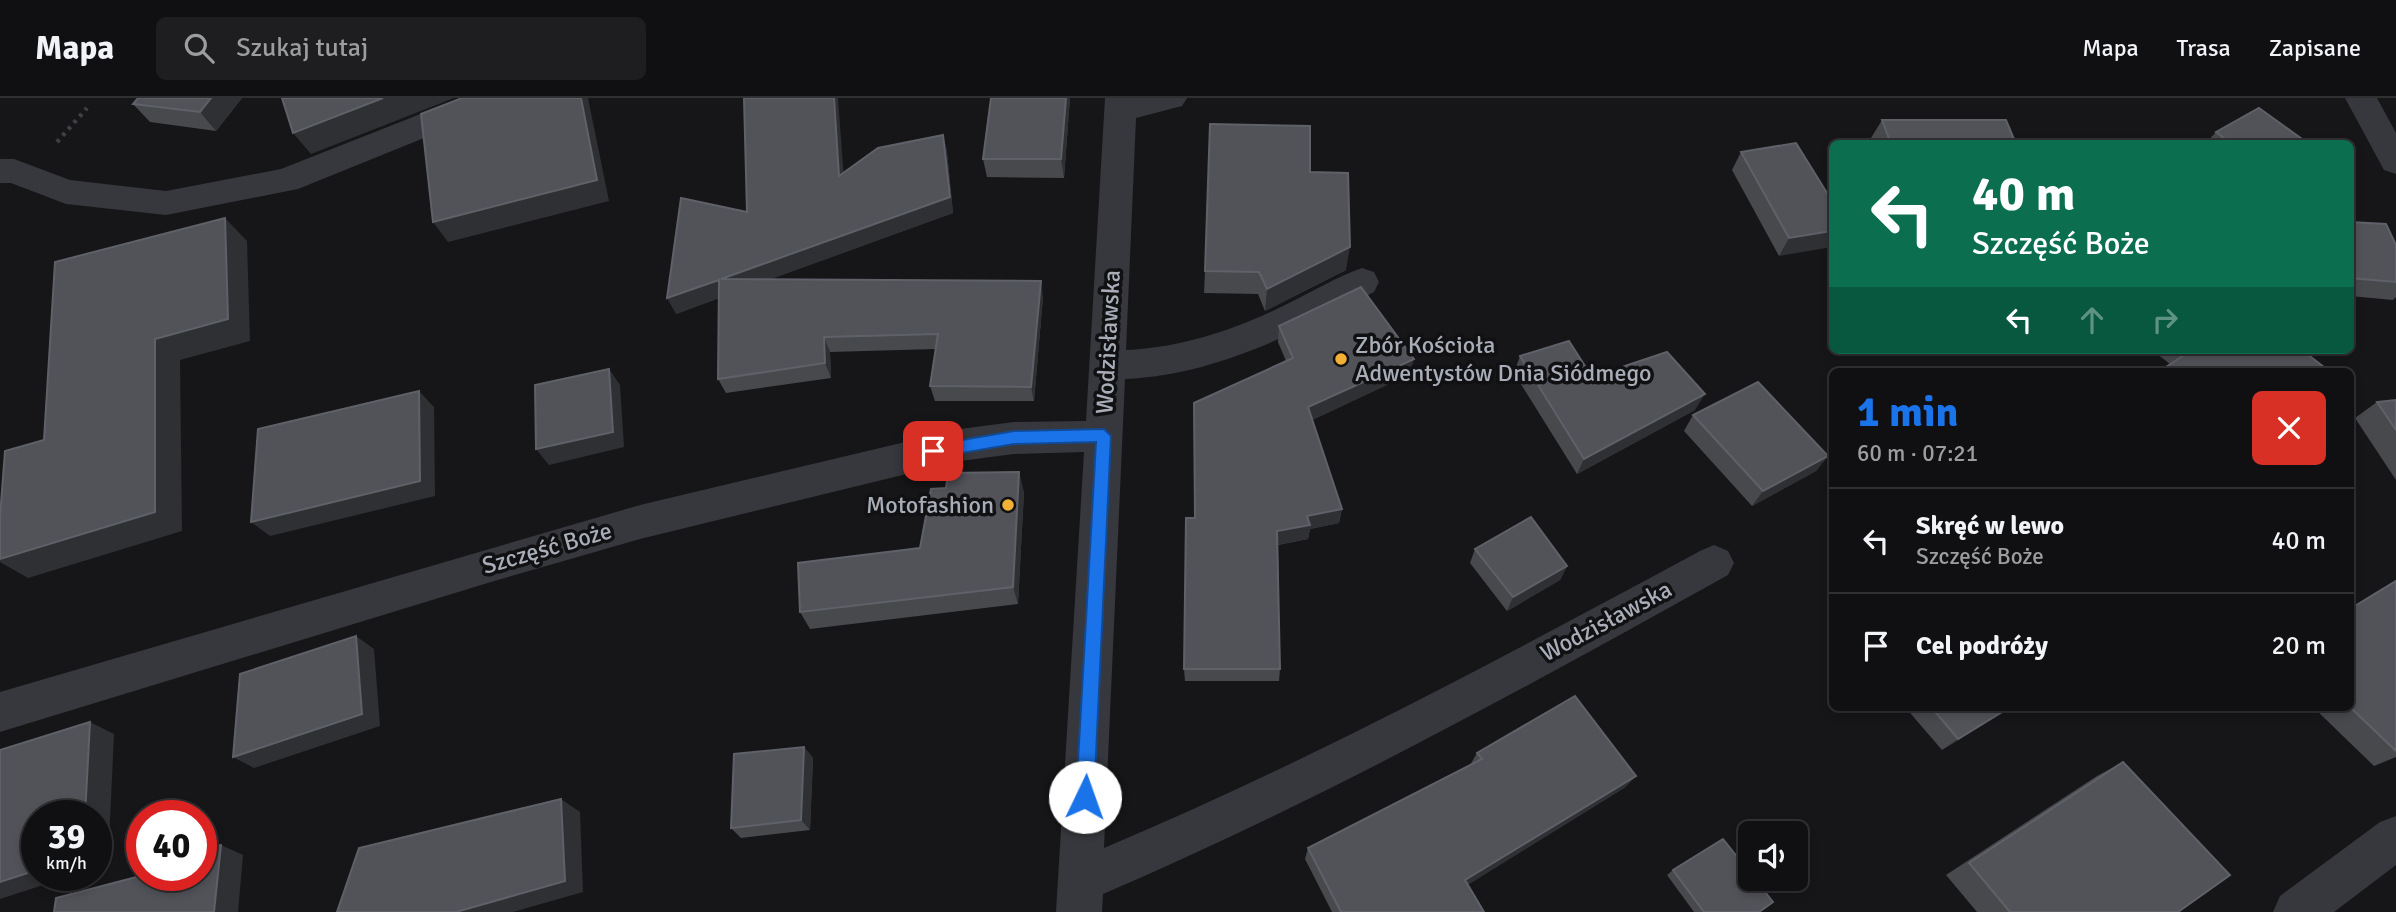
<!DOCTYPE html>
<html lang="pl">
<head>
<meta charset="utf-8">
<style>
  body { margin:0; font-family:Signika,sans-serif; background:#1e1e20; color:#f1f3f6; height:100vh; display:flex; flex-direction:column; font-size:26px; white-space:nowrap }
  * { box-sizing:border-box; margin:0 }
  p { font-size:23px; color:#9c9d9f }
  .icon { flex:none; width:38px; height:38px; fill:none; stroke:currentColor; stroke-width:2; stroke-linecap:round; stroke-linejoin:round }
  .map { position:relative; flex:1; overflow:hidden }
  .drawer { position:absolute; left:1829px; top:270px; width:525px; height:343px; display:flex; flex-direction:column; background:#101012; border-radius:10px; box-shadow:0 4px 10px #0003,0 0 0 2px #303032 }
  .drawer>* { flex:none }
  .top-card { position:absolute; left:1829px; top:42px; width:525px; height:214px; border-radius:10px; box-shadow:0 4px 10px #0003,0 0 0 2px #303032; background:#0b6e4f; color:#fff; overflow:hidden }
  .tools { position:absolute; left:1738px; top:723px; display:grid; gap:14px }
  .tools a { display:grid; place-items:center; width:70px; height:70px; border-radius:10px; background:#101012; box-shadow:0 4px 10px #0003,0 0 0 2px #303032; font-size:35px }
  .speed { position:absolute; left:21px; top:702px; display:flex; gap:14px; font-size:35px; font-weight:700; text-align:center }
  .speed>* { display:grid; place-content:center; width:91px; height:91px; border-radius:50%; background:#101012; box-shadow:0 4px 10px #0003,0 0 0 2px #303032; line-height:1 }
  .speed small { font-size:18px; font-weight:400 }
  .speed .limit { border:10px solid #d22; background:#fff; color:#111 }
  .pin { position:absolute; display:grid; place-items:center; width:60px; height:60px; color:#fff; margin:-30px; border-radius:14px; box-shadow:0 4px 10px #0006 }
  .me { position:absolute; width:77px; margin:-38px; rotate:3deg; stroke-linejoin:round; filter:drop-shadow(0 0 5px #0008) }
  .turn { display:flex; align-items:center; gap:24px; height:147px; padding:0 28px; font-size:32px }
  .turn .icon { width:91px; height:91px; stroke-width:2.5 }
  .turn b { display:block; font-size:49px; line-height:60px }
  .lanes { display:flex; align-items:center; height:66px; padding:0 28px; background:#0003; justify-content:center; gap:35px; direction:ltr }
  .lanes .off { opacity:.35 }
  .round { display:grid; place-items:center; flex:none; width:74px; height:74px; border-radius:10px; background:#1e1e20 }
  .head { display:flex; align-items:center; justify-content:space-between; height:119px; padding:0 28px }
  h1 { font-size:42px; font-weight:700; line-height:52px; color:#1a73e8 }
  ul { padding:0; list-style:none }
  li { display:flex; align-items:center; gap:21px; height:105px; padding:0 28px; border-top:2px solid #303032 }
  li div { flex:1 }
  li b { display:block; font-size:26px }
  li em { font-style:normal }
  header { display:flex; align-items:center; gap:42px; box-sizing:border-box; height:98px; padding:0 35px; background:#101012; border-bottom:2px solid #303032 }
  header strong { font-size:33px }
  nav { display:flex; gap:38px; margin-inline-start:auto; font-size:24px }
  .search { width:490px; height:63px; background:#1e1e20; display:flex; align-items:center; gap:18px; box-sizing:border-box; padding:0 24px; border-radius:10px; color:#9c9d9f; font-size:26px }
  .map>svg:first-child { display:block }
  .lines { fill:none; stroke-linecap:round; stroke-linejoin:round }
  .path { stroke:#3d3f44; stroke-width:4.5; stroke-dasharray:3.5 5; stroke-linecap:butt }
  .minor { fill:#37383d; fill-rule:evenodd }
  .wall { fill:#47494d }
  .shaded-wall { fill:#2f3033 }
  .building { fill:#525359; stroke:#5f6168; stroke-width:2 }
  .route { fill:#1a73e8; stroke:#114b97; stroke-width:2 }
  .poi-dot { fill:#f2b134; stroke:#111113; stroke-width:2.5 }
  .labels { text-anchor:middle; stroke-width:7; stroke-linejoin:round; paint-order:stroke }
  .street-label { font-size:24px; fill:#a8adb8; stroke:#111113 }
  .poi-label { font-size:24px; fill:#a8adb8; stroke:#111113; text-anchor:start }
</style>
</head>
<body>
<header>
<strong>Mapa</strong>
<div class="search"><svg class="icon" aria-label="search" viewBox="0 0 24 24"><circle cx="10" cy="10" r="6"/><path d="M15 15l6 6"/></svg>Szukaj tutaj</div>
<nav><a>Mapa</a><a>Trasa</a><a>Zapisane</a></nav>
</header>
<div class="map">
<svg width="2396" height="814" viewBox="0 0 2396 814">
  <rect width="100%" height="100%" fill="#161618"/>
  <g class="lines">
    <!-- path -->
    <polyline class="path" points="57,44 87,10"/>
    <!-- minor -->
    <g class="minor">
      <polygon points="461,0 508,0 503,8 298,91 166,117 66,106 11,85 0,85 0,61 14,61 70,82 166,93 281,71"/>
      <path d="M1105 0H1187L1182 8 1136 20 1126 252C1185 249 1237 231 1289 205 1313 193 1337 179 1362 170L1374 174 1379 184 1374 194C1295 235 1216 277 1125 281L1104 750C1309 664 1505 558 1700 453L1714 447 1728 453 1734 465 1728 477C1523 591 1318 704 1103 796L1102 814H1056L1084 354 1014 356 960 363 640 441 491 484 0 634V594L640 407 960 331 1014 324 1086 323Z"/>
      <polygon points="2345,0 2377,0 2396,35 2396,76 2384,72"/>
      <polygon points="2396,718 2396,767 2334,814 2273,814 2280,798 2380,724"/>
    </g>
  </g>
  <!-- wall -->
  <g class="wall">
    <polygon points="242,0 216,33 150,24 133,6"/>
    <polygon points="991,0 1070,0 1064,80 987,79 983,61"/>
    <polygon points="1882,22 2016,46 1873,46 1871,40"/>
    <polygon points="2216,34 2309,46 2205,46"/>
    <polygon points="943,37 947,54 953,115 770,181 1043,199 1034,303 935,303 930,288 936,251 830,254 831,280 726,295 718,281 719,200 676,216 747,114 843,75"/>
    <polygon points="1741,54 1832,103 1779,158 1732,72"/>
    <polygon points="1310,74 1346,172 1265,213 1258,196 1204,195 1205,173"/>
    <polygon points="2350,124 2396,147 2396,199 2393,202 2350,198"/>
    <polygon points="1279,228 1410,276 1312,322 1342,411 1339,425 1310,431 1308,441 1278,447 1280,571 1279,583 1185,583 1184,571 1195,420 1286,263 1278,244"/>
    <polygon points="2152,252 2302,252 2170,266"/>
    <polygon points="1520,258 1592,279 1695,312 1577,376 1514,275"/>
    <polygon points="2396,302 2396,382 2355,320 2377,304"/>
    <polygon points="1693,317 1828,358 1816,373 1752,408 1684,333"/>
    <polygon points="1832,393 1832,403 1828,398"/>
    <polygon points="1024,394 1018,506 810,531 800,514"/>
    <polygon points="1475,451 1567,468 1560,482 1507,513 1470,465"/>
    <polygon points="2396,482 2396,659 2374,668 2313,609 2350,609 2350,510"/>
    <polygon points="1905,609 2012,609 1942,652"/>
    <polygon points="804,649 813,660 810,732 741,740 731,730"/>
    <polygon points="1477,655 1636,678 1624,690 1467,787 1484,814 1332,814 1305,761 1308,750 1470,667"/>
    <polygon points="2123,664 2178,814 1977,814 1946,777 2097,678"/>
    <polygon points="1673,772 1759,814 1694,814 1667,777"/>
  </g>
  <!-- shaded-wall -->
  <g class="shaded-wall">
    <polygon points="211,0 242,0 216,33 200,14"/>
    <polygon points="383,0 454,0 311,56 293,35"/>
    <polygon points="581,0 588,0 609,103 448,144 433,124"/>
    <polygon points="834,0 838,0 845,94 839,78"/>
    <polygon points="1066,0 1070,0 1064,80 1061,61"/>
    <polygon points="943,37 947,54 953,115 728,197 721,181"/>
    <polygon points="225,120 247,143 250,243 180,262 182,433 28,480 0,464 0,461"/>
    <polygon points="1832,133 1832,149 1779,158 1789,140"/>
    <polygon points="1350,149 1346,172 1265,213 1267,191"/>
    <polygon points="719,182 727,197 676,216 667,200"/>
    <polygon points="1041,183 1043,199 1034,303 1031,289"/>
    <polygon points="824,239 830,254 831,280 825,265"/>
    <polygon points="1414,261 1410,276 1306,325 1308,309"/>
    <polygon points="609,271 620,287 624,349 549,367 536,351"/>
    <polygon points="419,293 434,309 435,398 270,438 251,424"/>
    <polygon points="1705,296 1695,312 1577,376 1584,361"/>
    <polygon points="1828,358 1816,373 1752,408 1763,393"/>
    <polygon points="1019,374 1024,394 1018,506 1013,489"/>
    <polygon points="1342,411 1339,425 1310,431 1308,441 1276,447 1277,433 1307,418"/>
    <polygon points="1567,468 1560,482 1507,513 1513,499"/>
    <polygon points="356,538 374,551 380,628 254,670 233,659"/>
    <polygon points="2010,609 2012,609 1942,652 1958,641"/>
    <polygon points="90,624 114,636 108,766 96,770 96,718 85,718"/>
    <polygon points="804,649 813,660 810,732 801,722"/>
    <polygon points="1636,678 1624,690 1458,793 1465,782"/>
    <polygon points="561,701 580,714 583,794 513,814 456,814"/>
    <polygon points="221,747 243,757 238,814 214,814"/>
    <polygon points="37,772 37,777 74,777 0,801 0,784"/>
  </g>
  <!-- building -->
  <g class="building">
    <polygon points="138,0 211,0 200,14 133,6"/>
    <polygon points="282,0 383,0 293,35"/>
    <polygon points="462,0 581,0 597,82 433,124 421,16"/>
    <polygon points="744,0 834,0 839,78 878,50 943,37 950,99 721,181 1041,183 1031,289 930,288 938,236 824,239 825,265 718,281 719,182 667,200 681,100 747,114"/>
    <polygon points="991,0 1066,0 1061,61 983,61"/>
    <polygon points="2259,10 2309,46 2232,46 2216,34"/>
    <polygon points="1882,22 2006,22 2016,46 1891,46"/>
    <polygon points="1210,26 1310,28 1310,74 1348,75 1350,149 1267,191 1259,174 1205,173"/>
    <polygon points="1796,45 1832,103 1832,133 1789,140 1741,54"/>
    <polygon points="225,120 228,221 155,241 155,414 0,461 0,419 5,353 44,342 55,164"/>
    <polygon points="2350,124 2386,126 2396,147 2396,184 2350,180"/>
    <polygon points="1361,189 1414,261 1308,309 1342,411 1307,418 1310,427 1277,433 1280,571 1184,571 1186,420 1195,420 1194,305 1293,260 1279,228"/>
    <polygon points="1569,243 1592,279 1667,254 1705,296 1584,361 1520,258"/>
    <polygon points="2189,252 2302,252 2329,273 2160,273 2190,253"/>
    <polygon points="609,271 613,334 536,351 535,287"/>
    <polygon points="1758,284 1828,358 1763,393 1693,317"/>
    <polygon points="419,293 420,383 251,424 258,331"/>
    <polygon points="2396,302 2396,332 2377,304"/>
    <polygon points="1019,374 1013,489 800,514 798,465 920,450 931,391 946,390 948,375"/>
    <polygon points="1531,419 1567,468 1513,499 1475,451"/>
    <polygon points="2396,483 2396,653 2350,609 2350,511"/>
    <polygon points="356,538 362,616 233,659 240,576"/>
    <polygon points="1575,598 1636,678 1465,782 1484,814 1341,814 1308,750 1482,661 1477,655"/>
    <polygon points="1931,609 2010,609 1958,641"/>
    <polygon points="90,624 85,718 37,718 37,772 0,784 0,652"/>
    <polygon points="804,649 801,722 731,730 734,656"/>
    <polygon points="2123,664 2230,777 2178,814 2010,814 1969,765"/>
    <polygon points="561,701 565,783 456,814 337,814 359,750"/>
    <polygon points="1723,741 1750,775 1750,780 1754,780 1773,804 1759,814 1704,814 1673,772"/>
    <polygon points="221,747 214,814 54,814 56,800 144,777 201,777 201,752"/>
  </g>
  <!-- route -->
  <polygon class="route" points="1104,331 1111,338 1094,699 1092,706 1085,708 1079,706 1076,699 1096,344 1014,346 933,360 925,353 933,347 1014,333"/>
  <!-- markers -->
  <g class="poi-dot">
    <circle cx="1341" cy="261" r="7"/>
    <circle cx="1008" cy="407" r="7"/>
  </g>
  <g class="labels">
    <!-- street labels -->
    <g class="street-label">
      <text transform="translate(1108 244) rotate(-87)" y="8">Wodzisławska</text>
      <text transform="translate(547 450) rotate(-16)" y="8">Szczęść Boże</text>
      <text transform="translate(1606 523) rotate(-28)" y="8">Wodzisławska</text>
    </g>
    <!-- poi labels -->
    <g class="poi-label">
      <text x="1355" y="255">Zbór Kościoła<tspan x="1355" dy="28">Adwentystów Dnia Siódmego</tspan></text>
      <text x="994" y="415" text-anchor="end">Motofashion</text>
    </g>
  </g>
</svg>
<div class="tools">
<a><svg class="icon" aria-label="sound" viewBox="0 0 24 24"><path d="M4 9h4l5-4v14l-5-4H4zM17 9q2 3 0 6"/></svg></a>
</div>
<div class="speed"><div>39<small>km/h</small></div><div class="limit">40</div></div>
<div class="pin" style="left:933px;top:353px;background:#d93025"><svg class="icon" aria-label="arrive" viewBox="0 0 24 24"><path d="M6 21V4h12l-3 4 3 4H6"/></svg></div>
<svg class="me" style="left:1085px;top:699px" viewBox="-20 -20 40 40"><circle r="19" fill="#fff"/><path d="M0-13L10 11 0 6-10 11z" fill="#1a73e8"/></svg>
<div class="top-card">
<div class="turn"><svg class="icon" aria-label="left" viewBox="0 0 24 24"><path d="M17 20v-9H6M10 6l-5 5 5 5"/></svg><div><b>40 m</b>Szczęść Boże</div></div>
<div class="lanes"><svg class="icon" aria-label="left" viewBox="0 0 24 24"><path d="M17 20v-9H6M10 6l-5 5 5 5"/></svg><svg class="icon off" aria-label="ahead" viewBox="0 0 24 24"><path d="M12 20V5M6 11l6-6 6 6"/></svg><svg class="icon off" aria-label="right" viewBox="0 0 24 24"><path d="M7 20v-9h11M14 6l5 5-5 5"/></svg></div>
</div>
<section class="drawer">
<div class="head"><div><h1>1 min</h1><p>60 m · 07:21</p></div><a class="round" style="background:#d93025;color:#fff"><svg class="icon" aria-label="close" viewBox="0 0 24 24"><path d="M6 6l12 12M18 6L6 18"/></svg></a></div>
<ul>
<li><svg class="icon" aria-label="left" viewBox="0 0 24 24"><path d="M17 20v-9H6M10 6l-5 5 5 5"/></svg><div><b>Skręć w lewo</b><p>Szczęść Boże</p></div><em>40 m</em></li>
<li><svg class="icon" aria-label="arrive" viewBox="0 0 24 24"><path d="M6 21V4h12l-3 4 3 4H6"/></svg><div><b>Cel podróży</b></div><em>20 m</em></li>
</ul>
</section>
</div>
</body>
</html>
